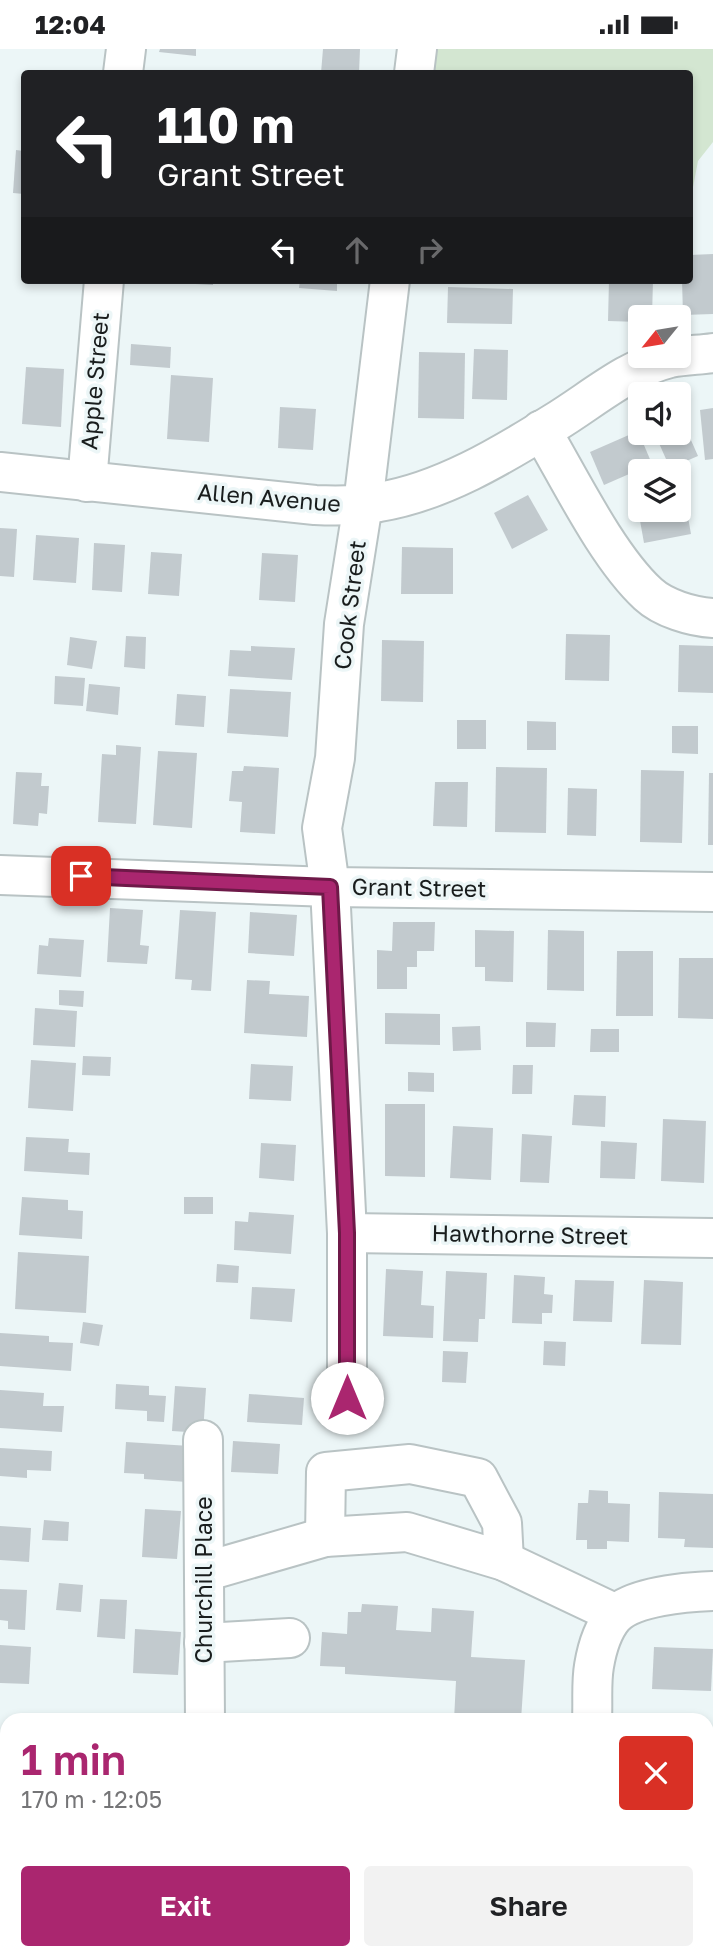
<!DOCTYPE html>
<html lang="en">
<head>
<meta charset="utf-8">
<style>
  body { margin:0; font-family:"Golos Text",sans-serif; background:#f2f2f2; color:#202124; height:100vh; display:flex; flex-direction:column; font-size:26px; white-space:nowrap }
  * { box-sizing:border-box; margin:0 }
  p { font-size:23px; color:#757577 }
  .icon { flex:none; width:38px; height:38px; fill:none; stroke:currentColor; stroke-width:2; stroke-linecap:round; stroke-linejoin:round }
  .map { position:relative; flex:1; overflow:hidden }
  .sheet { position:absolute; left:0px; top:1664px; width:714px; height:247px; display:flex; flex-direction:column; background:#fff; border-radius:21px 21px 0 0; box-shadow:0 4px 10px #0003 }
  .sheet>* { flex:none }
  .hud { position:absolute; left:21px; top:21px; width:672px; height:214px; border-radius:7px; box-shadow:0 4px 10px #0003; background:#202124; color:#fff; overflow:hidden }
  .needle { width:46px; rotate:240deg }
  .tools { position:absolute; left:628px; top:256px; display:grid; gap:14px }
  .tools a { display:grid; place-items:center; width:63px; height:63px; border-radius:7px; background:#fff; box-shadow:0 4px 10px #0003; font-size:35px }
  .pin { position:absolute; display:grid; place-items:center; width:60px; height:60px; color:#fff; margin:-30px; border-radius:14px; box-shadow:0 4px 10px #0006 }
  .me { position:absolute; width:77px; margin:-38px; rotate:0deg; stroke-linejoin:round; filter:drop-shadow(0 0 5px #0008) }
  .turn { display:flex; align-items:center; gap:24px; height:147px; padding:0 21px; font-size:32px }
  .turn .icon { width:91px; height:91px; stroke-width:2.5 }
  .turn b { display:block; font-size:49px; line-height:60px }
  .lanes { display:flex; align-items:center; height:66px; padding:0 21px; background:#0003; justify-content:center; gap:35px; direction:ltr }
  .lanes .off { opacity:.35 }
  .round { display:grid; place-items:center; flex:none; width:74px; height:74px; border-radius:7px; background:#f2f2f2 }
  .overview { display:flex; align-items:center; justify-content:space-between; height:119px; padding:0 21px }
  h1 { font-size:42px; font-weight:600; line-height:52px; color:#aa266f }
  .action { display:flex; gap:14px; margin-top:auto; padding:14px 21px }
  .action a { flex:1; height:80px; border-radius:7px; background:#aa266f; color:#fff; font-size:28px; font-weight:600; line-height:80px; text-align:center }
  .action a+a { background:#f2f2f2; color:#202124 }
  .status { display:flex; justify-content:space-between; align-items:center; height:49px; padding:0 35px; background:#fff; direction:ltr }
  .status svg { height:19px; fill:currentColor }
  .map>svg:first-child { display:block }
  .green { fill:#d3e6d1 }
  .building { fill:#c2cace }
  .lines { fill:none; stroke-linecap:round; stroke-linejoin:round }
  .minor-casing { stroke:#b9c3c4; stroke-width:42 }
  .major-casing { stroke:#297b66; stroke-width:42 }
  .minor { stroke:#fff; stroke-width:38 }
  .major { stroke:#84cebb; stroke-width:38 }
  .route-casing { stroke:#6e1948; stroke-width:18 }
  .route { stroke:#aa266f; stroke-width:12 }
  .labels { text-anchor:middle; stroke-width:7; stroke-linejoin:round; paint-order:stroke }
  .street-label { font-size:23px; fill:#191d1d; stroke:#ecf6f7 }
</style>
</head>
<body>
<div class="status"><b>12:04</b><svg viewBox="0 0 49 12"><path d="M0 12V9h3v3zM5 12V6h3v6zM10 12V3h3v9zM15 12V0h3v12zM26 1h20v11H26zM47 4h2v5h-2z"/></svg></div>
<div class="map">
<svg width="713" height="1910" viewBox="0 0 713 1910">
  <rect width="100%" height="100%" fill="#ecf6f7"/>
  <!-- green -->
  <polygon class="green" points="436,0 713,0 713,93 698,112 690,154 690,24 433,24"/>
  <!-- building -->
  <g class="building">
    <polygon points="160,0 196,0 196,7 159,3"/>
    <polygon points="323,0 360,0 359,24 321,24"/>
    <polygon points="16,101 24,102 24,145 13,144"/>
    <polygon points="713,205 713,265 683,266 682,231 690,231 690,206"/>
    <polygon points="161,231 213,231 213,236 161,233"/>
    <polygon points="300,231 337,231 337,242 299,239"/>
    <polygon points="609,231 653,231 652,268 640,268 640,273 608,272"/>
    <polygon points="448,238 513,240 512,275 447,274"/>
    <polygon points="131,295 171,298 170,319 130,316"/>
    <polygon points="474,300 508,301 507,351 472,350"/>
    <polygon points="419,303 465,304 464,370 418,369"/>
    <polygon points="26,318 64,320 61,378 22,375"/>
    <polygon points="171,326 213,329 209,393 167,390"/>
    <polygon points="280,358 316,360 313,401 278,399"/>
    <polygon points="713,359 713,410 705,411 700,361"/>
    <polygon points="679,364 698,407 670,419 654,383 679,383"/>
    <polygon points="638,382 652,415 604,436 590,403"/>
    <polygon points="683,440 691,485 644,494 636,449 640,448 640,460 679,460 679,441"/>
    <polygon points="528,446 548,481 512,500 494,464"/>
    <polygon points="0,479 17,480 14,528 0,527"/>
    <polygon points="36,486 79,489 76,534 33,531"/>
    <polygon points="94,494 125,496 122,543 92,541"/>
    <polygon points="402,498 453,499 453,545 401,545"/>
    <polygon points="151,503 182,505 179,547 148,545"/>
    <polygon points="262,504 298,506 295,553 259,551"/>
    <polygon points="566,585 610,586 609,632 565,631"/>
    <polygon points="126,587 146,588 145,620 124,618"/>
    <polygon points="70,588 97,592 92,620 67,616"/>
    <polygon points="382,591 424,592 423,653 381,652"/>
    <polygon points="679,596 713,597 713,644 678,643"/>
    <polygon points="251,597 295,599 292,631 228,627 230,601 251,602"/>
    <polygon points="55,627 85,629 83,657 54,655"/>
    <polygon points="89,635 120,638 118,666 86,662"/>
    <polygon points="230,640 291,643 288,688 227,684"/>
    <polygon points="177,645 206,647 204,678 175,676"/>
    <rect x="457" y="671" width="29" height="29"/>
    <polygon points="527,672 556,673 556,701 527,701"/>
    <polygon points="672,677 698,677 698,705 672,704"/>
    <polygon points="116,696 141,698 136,775 98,773 102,705 116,706"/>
    <polygon points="158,702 197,704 192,779 153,776"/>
    <polygon points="244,717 279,719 275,785 240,783 242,753 229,752 232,722 243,722"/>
    <polygon points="496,718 547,719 546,784 495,783"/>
    <polygon points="641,721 684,722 682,794 640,793"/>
    <polygon points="16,723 42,724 41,737 49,737 47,765 39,764 38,777 13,775"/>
    <polygon points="709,724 713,724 713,796 708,796"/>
    <polygon points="435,733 468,733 467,778 433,777"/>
    <polygon points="568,739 597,740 596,787 567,786"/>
    <polygon points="110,859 143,861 140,896 149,897 147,915 107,913"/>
    <polygon points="180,861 216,863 211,942 191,941 192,931 175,930"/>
    <polygon points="250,863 297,866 294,907 248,904"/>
    <polygon points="393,873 435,873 434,902 417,902 417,918 407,918 407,940 377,940 377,901 392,902"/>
    <polygon points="475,881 514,882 513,933 485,932 485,918 475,918"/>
    <polygon points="548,881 584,882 584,942 547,941"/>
    <polygon points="49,889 84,891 81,928 37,925 39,896 48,897"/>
    <polygon points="617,902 653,902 653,967 616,967"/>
    <polygon points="679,909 713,909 713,970 678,969"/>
    <polygon points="247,931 270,932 269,945 309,947 307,988 244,984"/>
    <polygon points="59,941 84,942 83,958 59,956"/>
    <polygon points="35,959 77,962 75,998 33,996"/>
    <polygon points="385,964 440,965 440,996 385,995"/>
    <polygon points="526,973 556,974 555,998 526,998"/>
    <polygon points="480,977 481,1001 453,1002 452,978"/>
    <polygon points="591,980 619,980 619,1003 590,1003"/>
    <polygon points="83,1007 111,1008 110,1027 82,1026"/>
    <polygon points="31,1011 76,1014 73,1062 28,1059"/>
    <polygon points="251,1015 293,1017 291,1052 249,1050"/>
    <polygon points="513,1016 533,1016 532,1045 512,1045"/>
    <polygon points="408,1023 434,1024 434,1043 408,1042"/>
    <polygon points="574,1046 606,1047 605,1078 572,1076"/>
    <polygon points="385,1055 425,1055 425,1128 385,1127"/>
    <polygon points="663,1070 706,1072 704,1134 661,1132"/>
    <polygon points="453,1077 493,1079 491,1131 450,1129"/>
    <polygon points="522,1085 552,1087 549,1134 520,1133"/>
    <polygon points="26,1088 69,1090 68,1103 90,1104 89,1126 24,1122"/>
    <polygon points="601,1092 637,1094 635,1130 600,1129"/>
    <polygon points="261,1094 296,1096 294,1132 259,1129"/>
    <polygon points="22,1148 68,1151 68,1161 83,1162 82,1190 19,1186"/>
    <rect x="184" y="1148" width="29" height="17"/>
    <polygon points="249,1163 294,1166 291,1205 234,1201 235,1172 248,1173"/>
    <polygon points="18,1203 89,1207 86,1264 15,1260"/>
    <polygon points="217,1215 239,1217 238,1234 216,1233"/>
    <polygon points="386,1220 423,1222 421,1256 434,1257 433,1289 383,1287"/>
    <polygon points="446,1222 487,1224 485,1270 479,1270 478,1293 443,1292"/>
    <polygon points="514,1226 545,1228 544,1245 553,1246 552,1264 542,1264 542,1275 512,1274"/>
    <polygon points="575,1231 614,1232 612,1273 573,1272"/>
    <polygon points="644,1231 683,1233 681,1296 641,1295"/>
    <polygon points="252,1238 295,1240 292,1273 250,1270"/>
    <polygon points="83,1273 103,1276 99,1297 80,1294"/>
    <polygon points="0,1284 49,1287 49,1293 73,1294 71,1322 0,1317"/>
    <polygon points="544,1292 566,1293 565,1317 543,1316"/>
    <polygon points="443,1302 468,1303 466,1334 442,1333"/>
    <polygon points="116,1335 149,1337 149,1346 166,1347 164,1373 147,1372 147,1362 115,1360"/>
    <polygon points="175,1337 206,1339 203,1384 172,1382"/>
    <polygon points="0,1341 44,1344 43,1357 64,1357 62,1383 0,1379"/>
    <polygon points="249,1345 304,1349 302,1376 247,1373"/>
    <polygon points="233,1392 280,1395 278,1425 231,1423"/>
    <polygon points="126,1393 190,1397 187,1433 144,1430 144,1425 124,1424"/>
    <polygon points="0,1399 52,1402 51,1422 27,1421 27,1429 0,1427"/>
    <polygon points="589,1441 608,1442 608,1454 630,1455 629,1493 607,1492 607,1500 587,1500 587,1491 576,1491 578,1454 588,1454"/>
    <polygon points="659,1443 713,1445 713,1499 684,1498 685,1490 658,1489"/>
    <polygon points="145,1460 181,1462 177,1510 142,1508"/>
    <polygon points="44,1471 69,1473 68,1492 42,1491"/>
    <polygon points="0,1477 31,1479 29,1513 0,1511"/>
    <polygon points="59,1534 83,1536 81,1563 56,1561"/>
    <polygon points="0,1540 27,1541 25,1581 8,1580 8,1572 0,1571"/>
    <polygon points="100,1550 127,1551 125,1590 97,1588"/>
    <polygon points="362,1555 398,1557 396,1581 431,1583 432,1559 474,1562 471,1608 525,1611 521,1671 454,1671 456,1632 345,1625 345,1618 320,1617 322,1583 347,1585 348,1563 361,1563"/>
    <polygon points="135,1580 181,1583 178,1626 133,1624"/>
    <polygon points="0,1596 31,1598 29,1635 0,1634"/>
    <polygon points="654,1598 713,1600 711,1642 652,1640"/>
    <rect x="104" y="1904" width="39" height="6"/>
    <rect x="169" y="1904" width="37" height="6"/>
  </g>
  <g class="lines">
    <defs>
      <g id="minor">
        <polyline points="123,24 126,0"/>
        <polyline points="414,24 417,0"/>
        <path d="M541 381C570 430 607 507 648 545 663 559 692 568 713 569"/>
        <path d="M0 423 315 456C336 457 358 457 379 453 441 443 501 407 554 374 592 351 626 320 670 309 684 306 699 306 713 304"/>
        <polyline points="87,433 104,231"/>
        <polyline points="0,826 330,838 713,843"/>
        <polyline points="347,1184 713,1189"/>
        <polyline points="347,1349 347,1184 330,838 322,779 335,709 344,575 363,455 390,231"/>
        <polyline points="203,1391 205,1671"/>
        <polyline points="325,1488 326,1423 410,1415 478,1429 502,1474 504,1512"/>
        <polyline points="204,1523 325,1488 407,1483 504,1512 616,1565"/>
        <polyline points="204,1594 290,1589"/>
        <path d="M592 1671C593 1653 591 1634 594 1617 597 1599 602 1581 614 1567 633 1547 687 1543 713 1542"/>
        <polyline points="363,1910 363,1904"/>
      </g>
      <g id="major">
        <polyline points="0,1817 7,1818"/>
        <polyline points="707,1879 713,1880"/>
      </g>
    </defs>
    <!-- minor casing -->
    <use href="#minor" class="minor-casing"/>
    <!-- major casing -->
    <use href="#major" class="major-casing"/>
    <!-- minor -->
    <use href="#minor" class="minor"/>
    <!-- major -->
    <use href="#major" class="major"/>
  </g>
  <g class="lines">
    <defs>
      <polyline id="route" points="81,827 330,838 347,1184 347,1349"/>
    </defs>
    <!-- route casing -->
    <use href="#route" class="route-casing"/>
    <!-- route -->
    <use href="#route" class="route"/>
  </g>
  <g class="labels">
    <!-- street labels -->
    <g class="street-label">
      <text transform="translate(95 332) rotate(-85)" y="8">Apple Street</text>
      <text transform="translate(269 449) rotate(5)" y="8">Allen Avenue</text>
      <text transform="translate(350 556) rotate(-83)" y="8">Cook Street</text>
      <text transform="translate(419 839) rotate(1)" y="8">Grant Street</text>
      <text transform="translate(530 1186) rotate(1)" y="8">Hawthorne Street</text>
      <text transform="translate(204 1531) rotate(-90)" y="8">Churchill Place</text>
    </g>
  </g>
</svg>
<div class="tools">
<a><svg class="needle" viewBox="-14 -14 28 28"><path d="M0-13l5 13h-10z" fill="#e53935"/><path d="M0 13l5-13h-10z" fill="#757577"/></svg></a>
<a><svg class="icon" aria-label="sound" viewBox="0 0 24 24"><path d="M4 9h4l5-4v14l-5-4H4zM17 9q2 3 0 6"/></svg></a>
<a><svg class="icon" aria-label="layers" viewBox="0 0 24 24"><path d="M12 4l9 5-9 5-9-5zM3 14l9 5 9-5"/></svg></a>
</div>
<div class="pin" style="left:81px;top:827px;background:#d93025"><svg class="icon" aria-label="arrive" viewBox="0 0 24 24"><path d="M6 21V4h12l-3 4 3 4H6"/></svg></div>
<svg class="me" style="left:347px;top:1349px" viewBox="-20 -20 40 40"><circle r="19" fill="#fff"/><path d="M0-13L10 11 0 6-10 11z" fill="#aa266f"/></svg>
<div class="hud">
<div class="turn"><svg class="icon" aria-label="left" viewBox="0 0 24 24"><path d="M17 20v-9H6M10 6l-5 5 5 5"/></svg><div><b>110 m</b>Grant Street</div></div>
<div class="lanes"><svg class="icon" aria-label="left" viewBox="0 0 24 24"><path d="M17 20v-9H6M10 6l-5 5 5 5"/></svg><svg class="icon off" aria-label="ahead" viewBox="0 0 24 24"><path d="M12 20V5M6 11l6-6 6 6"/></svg><svg class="icon off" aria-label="right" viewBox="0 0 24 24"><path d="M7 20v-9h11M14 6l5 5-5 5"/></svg></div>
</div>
<section class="sheet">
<div class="overview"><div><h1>1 min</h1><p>170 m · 12:05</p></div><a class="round" style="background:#d93025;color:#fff"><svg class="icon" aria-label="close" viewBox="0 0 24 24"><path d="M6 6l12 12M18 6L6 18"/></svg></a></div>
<div class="action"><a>Exit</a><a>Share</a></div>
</section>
</div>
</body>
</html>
